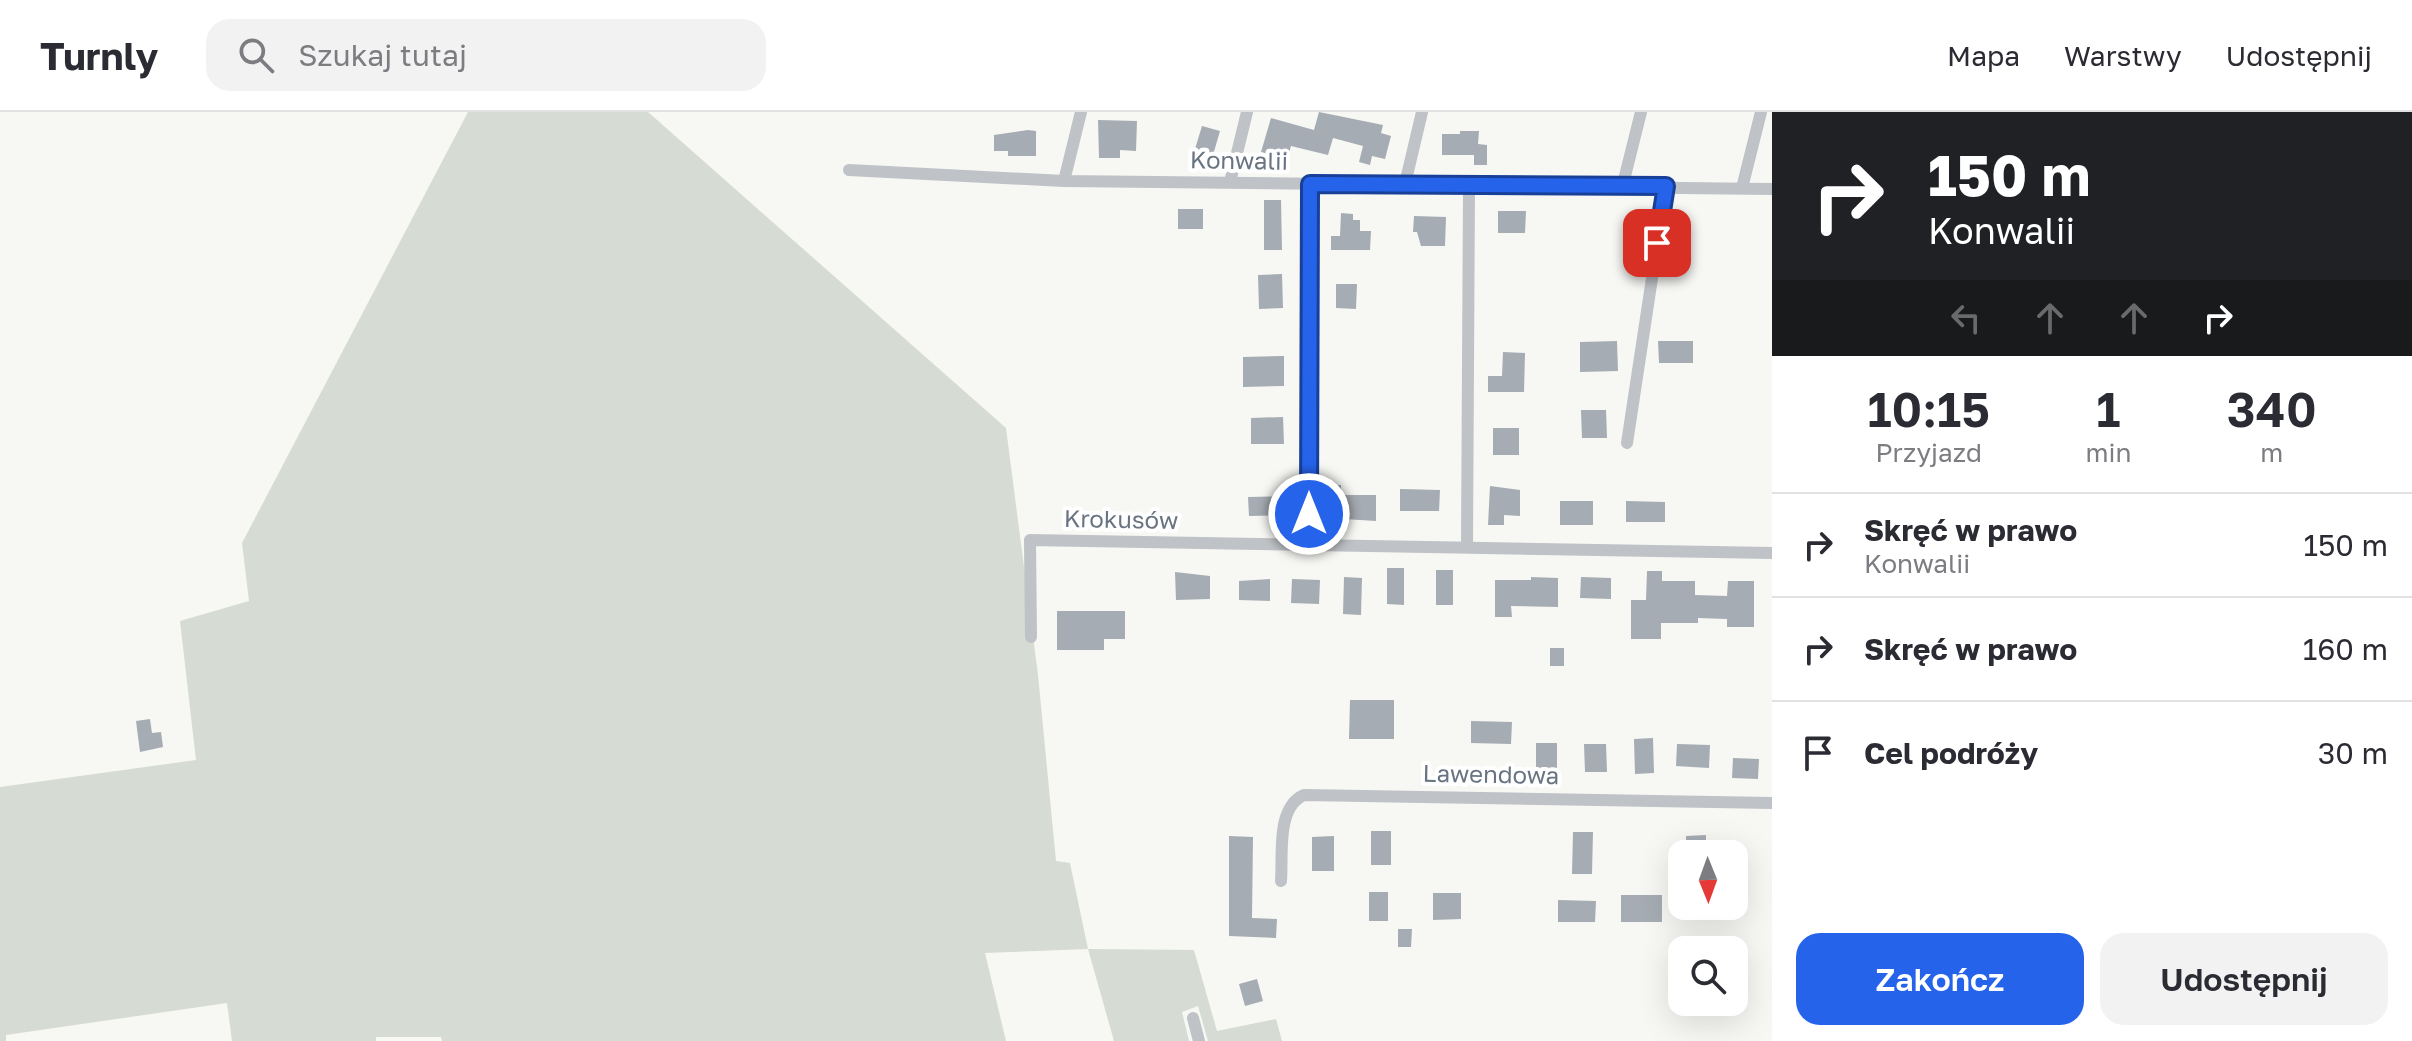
<!DOCTYPE html>
<html lang="pl">
<head>
<meta charset="utf-8">
<style>
  body { margin:0; font-family:"Golos Text",sans-serif; background:#f2f2f3; color:#2b2b33; height:100vh; display:flex; flex-direction:column; font-size:30px; white-space:nowrap }
  * { box-sizing:border-box; margin:0 }
  p { font-size:26px; color:#7c7c81 }
  .icon { flex:none; width:44px; height:44px; fill:none; stroke:currentColor; stroke-width:2; stroke-linecap:round; stroke-linejoin:round }
  .map { position:relative; flex:1; overflow:hidden }
  .sheet { display:flex; flex-direction:column; background:#fff; width:640px }
  .sheet>* { flex:none }
  .top-card { background:#202124; color:#fff; overflow:hidden }
  .needle { width:52px; rotate:179deg }
  .controls { position:absolute; left:1668px; top:728px; display:grid; gap:16px }
  .controls a { display:grid; place-items:center; width:80px; height:80px; border-radius:16px; background:#fff; box-shadow:0 8px 32px #0002; font-size:40px }
  .pin { position:absolute; display:grid; place-items:center; width:68px; height:68px; color:#fff; margin:-34px; border-radius:16px; box-shadow:0 4px 12px #0006 }
  .me { position:absolute; width:88px; margin:-44px; rotate:0deg; stroke-linejoin:round; filter:drop-shadow(0 0 6px #0008) }
  .turn { display:flex; align-items:center; gap:28px; height:168px; padding:0 24px; font-size:36px }
  .turn .icon { width:104px; height:104px; stroke-width:2.5 }
  .turn b { display:block; font-size:56px; line-height:68px }
  .lanes { display:flex; align-items:center; height:76px; padding:0 24px; background:#0003; justify-content:center; gap:40px; direction:ltr }
  .lanes .off { opacity:.35 }
  .eta { display:flex; justify-content:space-evenly; align-items:center; height:136px; text-align:center }
  .eta b { font-size:48px; font-weight:600; line-height:56px }
  .button { display:flex; gap:16px; margin-top:auto; padding:16px 24px }
  .button a { flex:1; height:92px; border-radius:24px; background:#2563eb; color:#fff; font-size:32px; font-weight:600; line-height:92px; text-align:center }
  .button a+a { background:#f2f2f3; color:#2b2b33 }
  ul { padding:0; list-style:none }
  li { display:flex; align-items:center; gap:24px; height:104px; padding:0 24px; border-top:2px solid #e1e1e2 }
  li div { flex:1 }
  li b { display:block; font-size:30px }
  li em { font-style:normal }
  header { display:flex; align-items:center; gap:48px; box-sizing:border-box; height:112px; padding:0 40px; background:#fff; border-bottom:2px solid #e1e1e2 }
  header strong { font-size:38px }
  nav { display:flex; gap:44px; margin-inline-start:auto; font-size:28px }
  .search { width:560px; height:72px; background:#f2f2f3; display:flex; align-items:center; gap:20px; box-sizing:border-box; padding:0 28px; border-radius:24px; color:#7c7c81; font-size:30px }
  main { display:flex; flex:1; min-height:0 }
  .map>svg:first-child { display:block }
  .green { fill:#d6dbd4 }
  .building { fill:#a6acb3 }
  .lines { fill:none; stroke-linecap:round; stroke-linejoin:round }
  .minor { stroke:#bfc2c6; stroke-width:12 }
  .route-casing { stroke:#184099; stroke-width:20 }
  .route { stroke:#2563eb; stroke-width:14 }
  .labels { text-anchor:middle; stroke-width:8; stroke-linejoin:round; paint-order:stroke }
  .street-label { font-size:24px; fill:#697483; stroke:#fff }
</style>
</head>
<body>
<header>
<strong>Turnly</strong>
<div class="search"><svg class="icon" aria-label="search" viewBox="0 0 24 24"><circle cx="10" cy="10" r="6"/><path d="M15 15l6 6"/></svg>Szukaj tutaj</div>
<nav><a>Mapa</a><a>Warstwy</a><a>Udostępnij</a></nav>
</header>
<main>
<div class="map">
<svg width="1772" height="929" viewBox="0 0 1772 929">
  <rect width="100%" height="100%" fill="#f7f7f4"/>
  <!-- green -->
  <polygon class="green" points="468,0 648,0 1006,316 1038,563 1056,749 1070,751 1088,837 1194,838 1217,919 1276,907 1282,929 1208,929 1198,894 1182,900 1189,929 1114,929 1088,837 985,841 1006,929 442,929 441,925 376,925 376,929 232,929 227,891 6,923 6,929 0,929 0,675 196,648 180,509 249,489 242,431"/>
  <!-- building -->
  <g class="building">
    <polygon points="1319,0 1383,13 1381,21 1391,24 1385,47 1372,44 1370,53 1359,50 1363,34 1333,26 1328,43 1291,34 1287,48 1261,40 1271,6 1314,18"/>
    <polygon points="1098,8 1137,9 1136,39 1120,38 1120,46 1099,46"/>
    <polygon points="1202,14 1220,19 1213,43 1195,37"/>
    <polygon points="1028,18 1036,19 1036,44 1008,44 1008,39 994,39 994,23"/>
    <polygon points="1460,19 1479,19 1478,32 1487,33 1487,53 1474,53 1474,43 1442,43 1442,22 1460,22"/>
    <polygon points="1264,88 1281,88 1282,138 1264,138"/>
    <rect x="1178" y="97" width="25" height="20"/>
    <polygon points="1498,99 1526,99 1525,121 1498,121"/>
    <polygon points="1341,101 1353,102 1353,108 1360,108 1360,119 1371,119 1370,138 1331,138 1331,124 1340,124"/>
    <polygon points="1414,104 1446,105 1445,134 1421,134 1417,120 1413,120"/>
    <polygon points="1282,162 1283,196 1259,197 1258,163"/>
    <polygon points="1336,172 1357,172 1356,197 1336,196"/>
    <polygon points="1617,229 1618,259 1580,260 1580,230"/>
    <polygon points="1658,229 1693,229 1693,251 1659,251"/>
    <polygon points="1503,240 1525,241 1524,280 1488,280 1488,264 1502,264"/>
    <polygon points="1284,244 1284,274 1243,275 1243,245"/>
    <polygon points="1581,298 1606,298 1607,326 1582,326"/>
    <polygon points="1283,305 1284,332 1251,332 1251,306"/>
    <rect x="1493" y="316" width="26" height="27"/>
    <polygon points="1329,373 1341,373 1341,383 1376,383 1376,409 1328,406"/>
    <polygon points="1490,374 1520,378 1520,404 1504,403 1504,413 1488,413"/>
    <polygon points="1400,377 1440,378 1439,399 1400,399"/>
    <polygon points="1287,384 1287,403 1249,404 1248,385"/>
    <rect x="1560" y="389" width="33" height="24"/>
    <polygon points="1626,389 1665,390 1665,410 1626,410"/>
    <polygon points="1387,456 1404,456 1404,493 1387,492"/>
    <rect x="1436" y="458" width="17" height="35"/>
    <polygon points="1647,459 1662,459 1662,469 1695,469 1695,483 1727,484 1728,469 1754,469 1754,515 1727,515 1727,507 1698,506 1698,511 1661,511 1661,527 1631,527 1631,488 1646,488"/>
    <polygon points="1175,460 1210,464 1210,487 1176,488"/>
    <polygon points="1344,465 1362,466 1361,503 1343,502"/>
    <polygon points="1531,465 1558,466 1558,495 1511,494 1512,505 1495,505 1495,468 1531,468"/>
    <polygon points="1581,465 1611,466 1611,487 1580,486"/>
    <polygon points="1270,467 1270,489 1239,488 1239,469"/>
    <polygon points="1292,467 1320,468 1319,492 1291,491"/>
    <polygon points="1057,499 1125,499 1125,527 1104,527 1104,538 1057,538"/>
    <rect x="1550" y="536" width="14" height="18"/>
    <polygon points="1350,588 1394,588 1394,627 1349,627"/>
    <polygon points="150,607 152,621 161,620 163,635 140,640 136,609"/>
    <polygon points="1471,609 1512,610 1511,632 1471,631"/>
    <polygon points="1653,626 1654,661 1635,662 1634,627"/>
    <rect x="1536" y="631" width="21" height="27"/>
    <polygon points="1584,632 1606,632 1607,660 1585,660"/>
    <polygon points="1677,632 1710,633 1709,656 1676,654"/>
    <polygon points="1733,646 1759,647 1758,667 1732,666"/>
    <rect x="1371" y="719" width="20" height="34"/>
    <polygon points="1573,720 1593,720 1592,762 1572,762"/>
    <polygon points="1706,723 1706,742 1686,742 1686,724"/>
    <polygon points="1229,724 1253,725 1252,806 1277,807 1276,826 1229,824"/>
    <polygon points="1334,724 1334,759 1312,759 1312,725"/>
    <rect x="1369" y="780" width="19" height="29"/>
    <polygon points="1433,781 1461,781 1461,807 1433,808"/>
    <rect x="1621" y="783" width="41" height="27"/>
    <polygon points="1558,788 1596,789 1595,810 1558,810"/>
    <polygon points="1398,817 1412,817 1411,835 1398,835"/>
    <polygon points="1257,867 1263,889 1245,894 1239,872"/>
  </g>
  <g class="lines">
    <!-- minor -->
    <g class="minor">
      <polyline points="849,58 1064,69 1772,77"/>
      <polyline points="1064,69 1081,0"/>
      <polyline points="1230,70 1247,0"/>
      <polyline points="1405,72 1422,0"/>
      <polyline points="1623,72 1641,0"/>
      <polyline points="1742,76 1761,0"/>
      <polyline points="1627,331 1666,74"/>
      <polyline points="1309,432 1310,72"/>
      <polyline points="1467,435 1469,72"/>
      <polyline points="1031,525 1030,428 1772,441"/>
      <path d="M1281 769C1283 743 1276 695 1304 683L1772 691"/>
      <polyline points="1193,906 1199,929"/>
    </g>
  </g>
  <g class="lines">
    <defs>
      <polyline id="route" points="1309,402 1310,72 1666,74 1657,131"/>
    </defs>
    <!-- route casing -->
    <use href="#route" class="route-casing"/>
    <!-- route -->
    <use href="#route" class="route"/>
  </g>
  <g class="labels">
    <!-- street labels -->
    <g class="street-label">
      <text transform="translate(1239 49) rotate(1)" y="8">Konwalii</text>
      <text transform="translate(1121 408) rotate(1)" y="8">Krokusów</text>
      <text transform="translate(1491 663) rotate(1)" y="8">Lawendowa</text>
    </g>
  </g>
</svg>
<div class="controls">
<a><svg class="needle" viewBox="-14 -14 28 28"><path d="M0-13l5 13h-10z" fill="#e53935"/><path d="M0 13l5-13h-10z" fill="#7c7c81"/></svg></a>
<a><svg class="icon" aria-label="search" viewBox="0 0 24 24"><circle cx="10" cy="10" r="6"/><path d="M15 15l6 6"/></svg></a>
</div>
<div class="pin" style="left:1657px;top:131px;background:#d93025"><svg class="icon" aria-label="arrive" viewBox="0 0 24 24"><path d="M6 21V4h12l-3 4 3 4H6"/></svg></div>
<svg class="me" style="left:1309px;top:402px" viewBox="-20 -20 40 40"><circle r="17" fill="#2563eb" stroke="#fff" stroke-width="3"/><path d="M0-11L8 9 0 5-8 9z" fill="#fff"/></svg>
</div>
<section class="sheet">
<div class="top-card">
<div class="turn"><svg class="icon" aria-label="right" viewBox="0 0 24 24"><path d="M7 20v-9h11M14 6l5 5-5 5"/></svg><div><b>150 m</b>Konwalii</div></div>
<div class="lanes"><svg class="icon off" aria-label="left" viewBox="0 0 24 24"><path d="M17 20v-9H6M10 6l-5 5 5 5"/></svg><svg class="icon off" aria-label="ahead" viewBox="0 0 24 24"><path d="M12 20V5M6 11l6-6 6 6"/></svg><svg class="icon off" aria-label="ahead" viewBox="0 0 24 24"><path d="M12 20V5M6 11l6-6 6 6"/></svg><svg class="icon" aria-label="right" viewBox="0 0 24 24"><path d="M7 20v-9h11M14 6l5 5-5 5"/></svg></div>
</div>
<div class="eta">
<div><b>10:15</b><p>Przyjazd</p></div>
<div><b>1</b><p>min</p></div>
<div><b>340</b><p>m</p></div>
</div>
<ul>
<li><svg class="icon" aria-label="right" viewBox="0 0 24 24"><path d="M7 20v-9h11M14 6l5 5-5 5"/></svg><div><b>Skręć w prawo</b><p>Konwalii</p></div><em>150 m</em></li>
<li><svg class="icon" aria-label="right" viewBox="0 0 24 24"><path d="M7 20v-9h11M14 6l5 5-5 5"/></svg><div><b>Skręć w prawo</b></div><em>160 m</em></li>
<li><svg class="icon" aria-label="arrive" viewBox="0 0 24 24"><path d="M6 21V4h12l-3 4 3 4H6"/></svg><div><b>Cel podróży</b></div><em>30 m</em></li>
</ul>
<div class="button"><a>Zakończ</a><a>Udostępnij</a></div>
</section>
</main>
</body>
</html>
